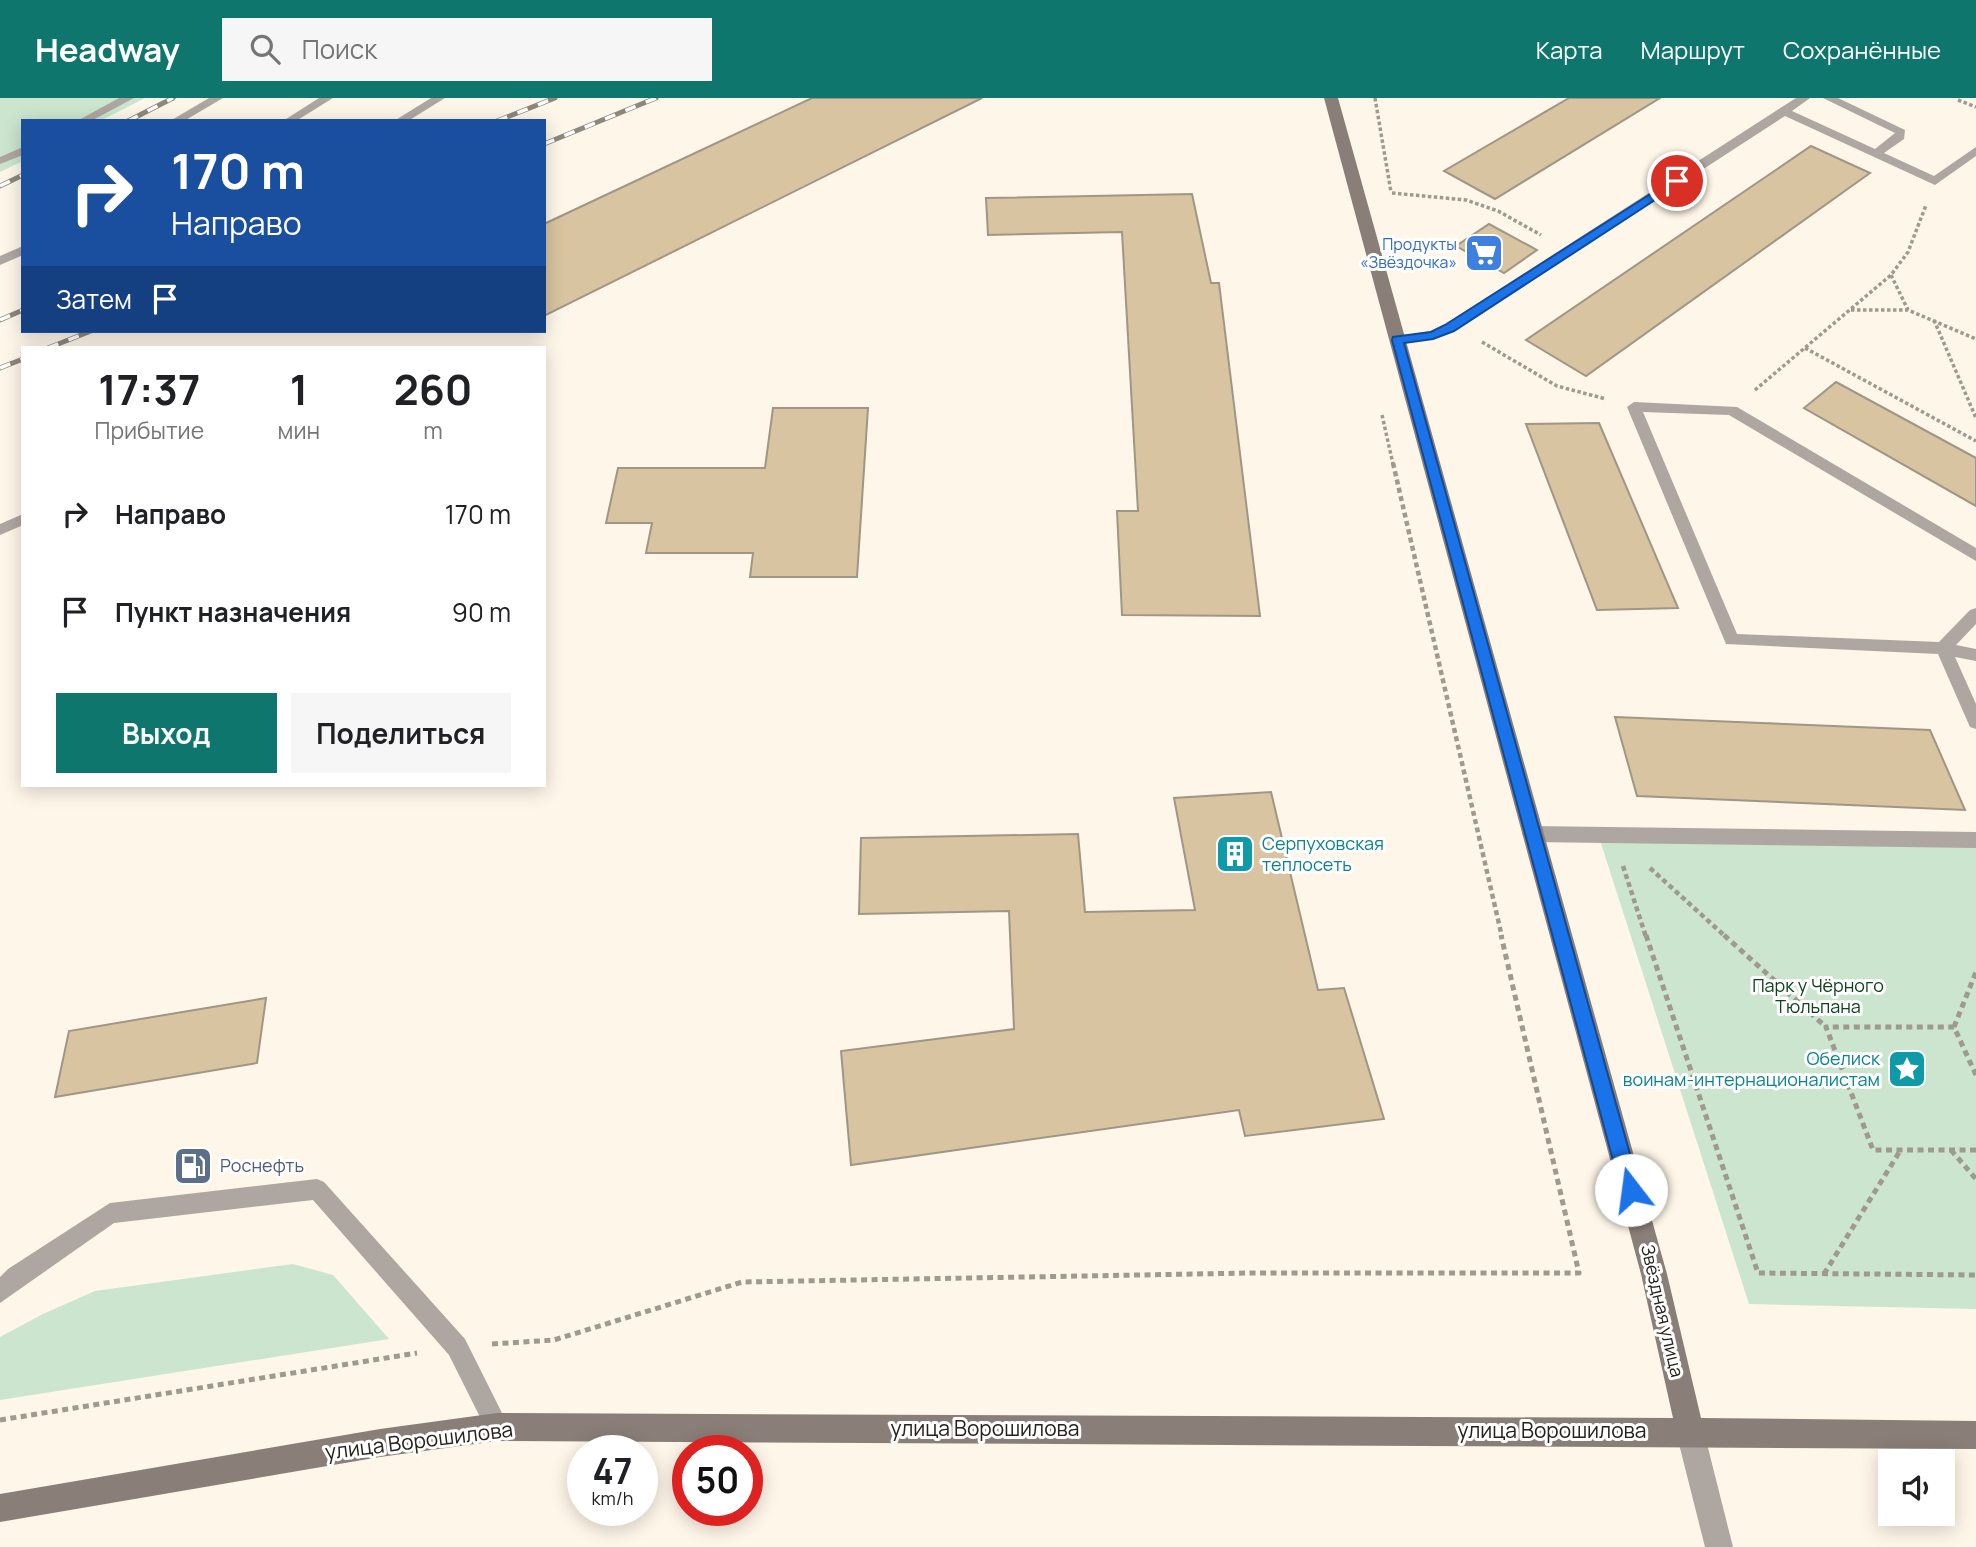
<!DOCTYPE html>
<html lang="ru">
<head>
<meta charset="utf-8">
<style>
  body { margin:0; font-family:Manrope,sans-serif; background:#f6f6f6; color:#202124; height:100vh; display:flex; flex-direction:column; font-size:26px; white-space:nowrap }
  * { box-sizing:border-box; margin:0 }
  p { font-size:23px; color:#757577 }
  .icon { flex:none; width:38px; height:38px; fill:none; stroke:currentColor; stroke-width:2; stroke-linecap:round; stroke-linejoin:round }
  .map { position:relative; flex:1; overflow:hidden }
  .drawer { position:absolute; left:21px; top:248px; width:525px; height:441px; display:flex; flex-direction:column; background:#fff; border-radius:0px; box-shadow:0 4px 18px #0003 }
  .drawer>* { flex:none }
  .guide { position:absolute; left:21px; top:21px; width:525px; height:214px; border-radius:0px; box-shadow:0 4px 18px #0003; background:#1a4fa0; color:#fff; overflow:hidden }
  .tools { position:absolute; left:1878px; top:1351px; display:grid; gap:14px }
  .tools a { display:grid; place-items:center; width:77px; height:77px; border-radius:0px; background:#fff; box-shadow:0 4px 18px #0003; font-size:35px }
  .speed { position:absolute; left:567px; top:1337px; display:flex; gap:14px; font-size:35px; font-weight:700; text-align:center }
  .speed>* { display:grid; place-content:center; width:91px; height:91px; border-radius:50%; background:#fff; box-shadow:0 4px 18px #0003; line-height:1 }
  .speed small { font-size:18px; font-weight:400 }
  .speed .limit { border:10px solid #d22; background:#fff; color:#111 }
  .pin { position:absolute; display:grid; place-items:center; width:60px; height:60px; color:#fff; margin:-30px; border:4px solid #fff; border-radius:50%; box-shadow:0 2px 7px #0007 }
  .me { position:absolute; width:77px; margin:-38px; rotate:345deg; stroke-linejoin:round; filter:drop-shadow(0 0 5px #0008) }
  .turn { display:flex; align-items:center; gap:24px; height:147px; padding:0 35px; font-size:32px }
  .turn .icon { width:91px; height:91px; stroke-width:2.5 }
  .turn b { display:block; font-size:49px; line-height:60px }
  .then { display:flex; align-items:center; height:66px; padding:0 35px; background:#0003; gap:14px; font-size:26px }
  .eta { display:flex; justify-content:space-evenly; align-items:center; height:119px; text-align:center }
  .eta b { font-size:42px; font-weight:700; line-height:49px }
  .primary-button { display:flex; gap:14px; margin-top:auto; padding:14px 35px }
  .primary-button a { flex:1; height:80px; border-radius:0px; background:#0f766e; color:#fff; font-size:28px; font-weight:700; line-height:80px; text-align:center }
  .primary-button a+a { background:#f6f6f6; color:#202124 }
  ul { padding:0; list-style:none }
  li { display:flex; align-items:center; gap:21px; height:98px; padding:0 35px }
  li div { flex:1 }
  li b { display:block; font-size:26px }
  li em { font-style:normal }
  header { display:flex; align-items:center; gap:42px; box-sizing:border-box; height:98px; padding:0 35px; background:#0f766e; color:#fff }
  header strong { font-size:33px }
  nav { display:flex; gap:38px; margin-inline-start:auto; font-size:24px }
  .search { width:490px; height:63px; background:#f6f6f6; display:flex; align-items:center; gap:18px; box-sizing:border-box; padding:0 24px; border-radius:0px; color:#757577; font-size:26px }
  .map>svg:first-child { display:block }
  .green { fill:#cbe5ce }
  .building { fill:#d8c4a0; stroke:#9f9686; stroke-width:2 }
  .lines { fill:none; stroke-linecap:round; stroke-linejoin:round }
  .path-far2 { stroke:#9f998e; stroke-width:3.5; stroke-dasharray:3.5 2.5; stroke-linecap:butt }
  .path-far1 { stroke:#9f998e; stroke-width:4.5; stroke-dasharray:5 3.5; stroke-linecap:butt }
  .path { stroke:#9f998e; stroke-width:5; stroke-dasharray:6 4.5; stroke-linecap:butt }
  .lane { fill:#aea6a1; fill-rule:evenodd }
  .street { fill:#aea6a1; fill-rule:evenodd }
  .secondary { fill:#8a7f78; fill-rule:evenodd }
  .rail-casing { stroke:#8d877d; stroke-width:5 }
  .rail { stroke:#fff; stroke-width:3.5; stroke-dasharray:11; stroke-linecap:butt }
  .route { fill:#1a73e8; stroke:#114b97; stroke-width:2 }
  .labels { text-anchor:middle; stroke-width:6; stroke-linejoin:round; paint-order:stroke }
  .far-shop-label { font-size:16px; fill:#366cbe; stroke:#fff; text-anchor:end }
  .culture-label { font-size:18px; fill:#0d838f; stroke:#fff; text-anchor:start }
  .park-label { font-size:18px; fill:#0e411c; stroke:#fff }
  .service-label { font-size:18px; fill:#4e5e75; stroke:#fff; text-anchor:start }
  .street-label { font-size:18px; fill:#25211b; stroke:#fff }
  .near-street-label { font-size:21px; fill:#25211b; stroke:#fff }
</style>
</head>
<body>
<header>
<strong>Headway</strong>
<div class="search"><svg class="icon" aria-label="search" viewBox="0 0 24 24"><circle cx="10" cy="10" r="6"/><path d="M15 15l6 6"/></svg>Поиск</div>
<nav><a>Карта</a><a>Маршрут</a><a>Сохранённые</a></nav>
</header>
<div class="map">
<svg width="1976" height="1449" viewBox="0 0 1976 1449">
  <rect width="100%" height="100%" fill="#fef6e8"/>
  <!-- green -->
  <g class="green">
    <polygon points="0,0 145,0 100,23 23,23 23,63 0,74"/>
    <polygon points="1598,736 1976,742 1976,1211 1749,1206"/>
    <polygon points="293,1166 333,1177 389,1241 0,1302 0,1239 43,1216 95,1193"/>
  </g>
  <!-- building -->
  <g class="building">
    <polygon points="812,0 982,0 544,218 544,126"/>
    <polygon points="1569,0 1660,0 1495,101 1444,73"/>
    <polygon points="1811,48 1870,75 1586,278 1526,242"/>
    <polygon points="1192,96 1211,185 1219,185 1260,518 1122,517 1117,413 1138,413 1122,134 988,137 986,100"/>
    <polygon points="1489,126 1537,152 1504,175 1456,148"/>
    <polygon points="1836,284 1976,360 1976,408 1804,310"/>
    <polygon points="773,310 868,310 857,479 750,479 753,455 646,455 652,425 606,425 618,370 765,370"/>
    <polygon points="1599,325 1678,510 1597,512 1526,326"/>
    <polygon points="1615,619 1930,632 1965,712 1637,698"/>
    <polygon points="1271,694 1318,892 1344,890 1384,1021 1245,1038 1239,1012 851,1067 841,953 1014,931 1009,813 859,816 861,740 1078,736 1085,814 1195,812 1174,700"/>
    <polygon points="266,900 257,965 55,999 69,933"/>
  </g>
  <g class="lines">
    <!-- path-far2 -->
    <g class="path-far2">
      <polyline points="1375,0 1391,94"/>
      <polyline points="1958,2 1976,9"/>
      <polyline points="1392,95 1466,102 1498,113 1541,137"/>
      <polyline points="1891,177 1908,212"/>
      <polyline points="1851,212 1908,212 1976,241"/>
      <polyline points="1934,222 1976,320"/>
      <polyline points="1482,244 1557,288 1606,301"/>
      <polyline points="1805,250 1976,343"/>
      <polyline points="1755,292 1891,177 1908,154 1926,107"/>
      <polyline points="1382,317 1393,366"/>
    </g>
    <!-- path-far1 -->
    <g class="path-far1">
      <polyline points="1393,365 1502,839"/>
      <polyline points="1623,768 1646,839"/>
      <polyline points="1650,770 1726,839"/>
    </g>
    <!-- path -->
    <g class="path">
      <polyline points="1646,837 1758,1175 1976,1177"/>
      <polyline points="1724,837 1826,929"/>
      <polyline points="1954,929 1976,874"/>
      <polyline points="1976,977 1954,929 1826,929 1873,1052 1976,1052"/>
      <polyline points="1694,986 1849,988"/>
      <polyline points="1951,1052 1976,1081"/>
      <polyline points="1824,1176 1900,1053"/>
      <polyline points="492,1246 554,1242 742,1184 1252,1175 1579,1175 1501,837"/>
      <polyline points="0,1322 417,1255"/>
    </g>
    <!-- lane -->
    <g class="lane">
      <polygon points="119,0 134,0 91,23 77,23"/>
      <polygon points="209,0 223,0 184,23 170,23"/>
      <polygon points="319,0 333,0 296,23 283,23"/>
      <polygon points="431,0 445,0 408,23 394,23"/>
      <polygon points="1796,0 1810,0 1792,13 1875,51 1895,35 1823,0 1838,0 1905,32 1904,41 1884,55 1934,78 1976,49 1976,58 1935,87 1785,18 1454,233 1433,241 1398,246 1391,242 1393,239 1430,233 1444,227"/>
      <polygon points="23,49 23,57 0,66 0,59"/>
      <polygon points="23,148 23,157 0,167 0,158"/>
      <polygon points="1634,304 1737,309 1976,450 1976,463 1729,317 1643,314 1737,536 1939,544 1970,512 1976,510 1976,526 1956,547 1976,551 1976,563 1955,559 1976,606 1976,631 1970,629 1938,556 1726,546 1627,309"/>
      <polygon points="23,416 23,427 0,437 0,426"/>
      <polygon points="1531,728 1976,734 1976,750 1531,744 1525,741 1522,736 1525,731"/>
      <polygon points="317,1081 324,1084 465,1241 505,1321 508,1329 505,1337 497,1340 489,1337 449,1257 313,1102 114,1125 0,1205 0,1179 8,1171 110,1105"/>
    </g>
    <!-- street -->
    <polygon class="street" points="1690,1320 1700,1324 1704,1334 1733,1449 1705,1449 1676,1334 1680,1324"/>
    <!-- secondary -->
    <polygon class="secondary" points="1324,0 1338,0 1667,1176 1701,1320 1976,1323 1976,1351 497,1343 380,1359 0,1424 0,1396 380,1331 497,1315 1673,1320 1641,1176"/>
    <defs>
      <g id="rail">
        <polyline points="128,23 173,0"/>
        <polyline points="497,23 555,0"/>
        <polyline points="544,46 656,0"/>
        <polyline points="0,88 23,77"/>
        <polyline points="0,222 23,212"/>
        <polyline points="48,250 91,233"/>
        <polyline points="0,270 23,261"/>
      </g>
    </defs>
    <!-- rail casing -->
    <use href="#rail" class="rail-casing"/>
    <!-- rail -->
    <use href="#rail" class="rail"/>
  </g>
  <!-- route -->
  <polygon class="route" points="1677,79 1681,80 1681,85 1454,233 1433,241 1404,245 1640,1092 1637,1099 1631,1101 1624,1099 1621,1092 1392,242 1393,239 1431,234 1445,227"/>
  <!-- icons -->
  <defs>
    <symbol id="supermarket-square" viewBox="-11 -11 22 22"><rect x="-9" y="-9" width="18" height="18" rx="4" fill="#3f7fe0" stroke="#fff"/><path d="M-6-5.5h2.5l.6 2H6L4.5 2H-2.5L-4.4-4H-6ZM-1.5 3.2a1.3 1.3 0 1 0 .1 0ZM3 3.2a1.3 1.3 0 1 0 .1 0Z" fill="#fff"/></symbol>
    <symbol id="building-square" viewBox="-11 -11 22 22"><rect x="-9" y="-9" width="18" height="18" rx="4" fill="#0f9aa8" stroke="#fff"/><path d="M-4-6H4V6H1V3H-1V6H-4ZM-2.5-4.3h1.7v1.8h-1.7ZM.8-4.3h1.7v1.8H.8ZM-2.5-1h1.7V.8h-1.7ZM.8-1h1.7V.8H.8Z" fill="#fff"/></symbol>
    <symbol id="sight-square" viewBox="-11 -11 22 22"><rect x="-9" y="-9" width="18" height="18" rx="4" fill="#0f9aa8" stroke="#fff"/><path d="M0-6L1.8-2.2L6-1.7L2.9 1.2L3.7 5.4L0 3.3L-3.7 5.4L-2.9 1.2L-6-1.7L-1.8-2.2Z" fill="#fff"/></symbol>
    <symbol id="fuel-square" viewBox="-11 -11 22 22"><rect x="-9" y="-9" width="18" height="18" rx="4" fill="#5c6f8a" stroke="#fff"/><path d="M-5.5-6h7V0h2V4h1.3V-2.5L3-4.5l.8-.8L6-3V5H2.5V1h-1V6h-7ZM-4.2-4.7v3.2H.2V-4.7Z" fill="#fff"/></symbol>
  </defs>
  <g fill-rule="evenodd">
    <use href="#supermarket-square" x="1462" y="133" width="44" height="44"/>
    <use href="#building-square" x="1213" y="734" width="44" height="44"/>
    <use href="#sight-square" x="1885" y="949" width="44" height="44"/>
    <use href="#fuel-square" x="171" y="1046" width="44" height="44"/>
  </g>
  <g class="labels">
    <!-- far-shop labels -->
    <g class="far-shop-label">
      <text x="1457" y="152">Продукты<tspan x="1457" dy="18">«Звёздочка»</tspan></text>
    </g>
    <!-- culture labels -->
    <g class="culture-label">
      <text x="1262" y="752">Серпуховская<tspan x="1262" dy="21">теплосеть</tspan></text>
      <text x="1880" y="967" text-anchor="end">Обелиск<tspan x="1880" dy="21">воинам-интернационалистам</tspan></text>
    </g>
    <!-- park labels -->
    <g class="park-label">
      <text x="1818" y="894">Парк у Чёрного<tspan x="1818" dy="21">Тюльпана</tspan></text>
    </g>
    <!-- service labels -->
    <g class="service-label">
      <text x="220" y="1074">Роснефть</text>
    </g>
    <!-- street labels -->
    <g class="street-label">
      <text transform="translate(1662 1213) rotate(77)" y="6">Звёздная улица</text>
    </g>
    <!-- near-street labels -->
    <g class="near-street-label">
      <text x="985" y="1338">улица Ворошилова</text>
      <text x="1552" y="1340">улица Ворошилова</text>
      <text transform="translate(419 1343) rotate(-7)" y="7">улица Ворошилова</text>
    </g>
  </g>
</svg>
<div class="tools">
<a><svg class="icon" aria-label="sound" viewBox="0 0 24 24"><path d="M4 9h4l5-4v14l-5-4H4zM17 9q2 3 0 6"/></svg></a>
</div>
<div class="speed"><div>47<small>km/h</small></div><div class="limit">50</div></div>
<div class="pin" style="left:1677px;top:83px;background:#d93025"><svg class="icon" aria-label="arrive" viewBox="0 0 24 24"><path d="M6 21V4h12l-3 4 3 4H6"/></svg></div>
<svg class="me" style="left:1631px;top:1092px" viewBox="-20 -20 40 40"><circle r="19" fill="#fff"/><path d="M0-13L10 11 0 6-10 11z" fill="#1a73e8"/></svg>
<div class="guide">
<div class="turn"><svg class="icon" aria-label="right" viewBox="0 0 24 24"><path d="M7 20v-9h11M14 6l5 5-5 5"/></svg><div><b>170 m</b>Направо</div></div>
<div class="then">Затем<svg class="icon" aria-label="arrive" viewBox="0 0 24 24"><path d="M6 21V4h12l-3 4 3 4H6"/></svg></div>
</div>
<section class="drawer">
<div class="eta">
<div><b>17:37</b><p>Прибытие</p></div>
<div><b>1</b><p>мин</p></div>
<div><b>260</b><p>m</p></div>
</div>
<ul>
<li><svg class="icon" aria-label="right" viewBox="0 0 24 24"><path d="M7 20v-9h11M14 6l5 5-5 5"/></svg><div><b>Направо</b></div><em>170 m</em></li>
<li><svg class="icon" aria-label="arrive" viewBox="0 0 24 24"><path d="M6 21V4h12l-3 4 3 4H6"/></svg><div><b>Пункт назначения</b></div><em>90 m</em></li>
</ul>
<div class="primary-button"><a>Выход</a><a>Поделиться</a></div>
</section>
</div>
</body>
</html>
